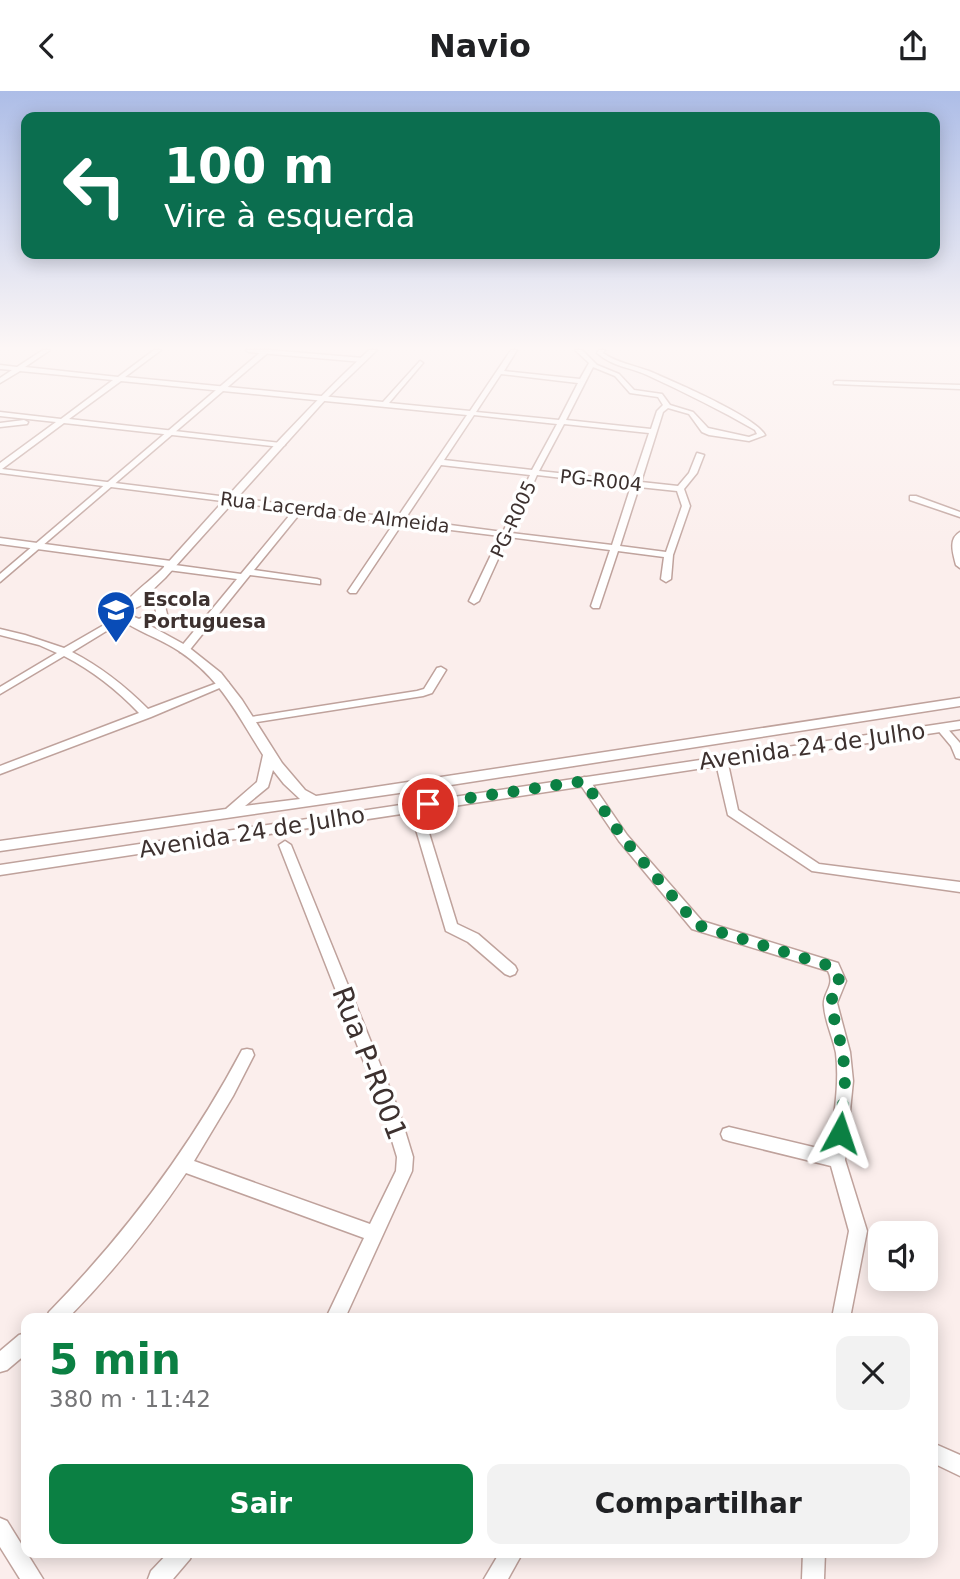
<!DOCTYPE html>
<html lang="pt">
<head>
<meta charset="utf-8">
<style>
  body { margin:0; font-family:"DejaVu Sans",sans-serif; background:#f2f2f2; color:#202124; height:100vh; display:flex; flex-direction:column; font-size:26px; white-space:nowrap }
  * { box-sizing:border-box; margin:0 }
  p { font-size:23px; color:#757577 }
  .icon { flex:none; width:38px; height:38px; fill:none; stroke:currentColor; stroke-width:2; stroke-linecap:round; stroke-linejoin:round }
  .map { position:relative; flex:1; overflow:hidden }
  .side { position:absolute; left:21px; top:1222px; width:917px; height:245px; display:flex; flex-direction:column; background:#fff; border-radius:14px; box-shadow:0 4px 18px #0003 }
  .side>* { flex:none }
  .hud { position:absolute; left:21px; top:21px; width:919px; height:147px; border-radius:14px; box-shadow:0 4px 18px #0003; background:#0b6e4f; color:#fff; overflow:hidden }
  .controls { position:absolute; left:868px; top:1130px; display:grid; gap:14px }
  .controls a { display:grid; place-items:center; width:70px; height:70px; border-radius:14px; background:#fff; box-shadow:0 4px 18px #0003; font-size:35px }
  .pin { position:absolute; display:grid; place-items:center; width:60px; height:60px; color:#fff; margin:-30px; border:4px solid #fff; border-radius:50%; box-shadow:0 2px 7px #0007 }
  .me { position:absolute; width:77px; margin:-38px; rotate:5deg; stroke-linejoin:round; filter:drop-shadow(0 0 5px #0008) }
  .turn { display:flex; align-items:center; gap:24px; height:147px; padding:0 28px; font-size:32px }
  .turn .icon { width:91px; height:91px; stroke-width:2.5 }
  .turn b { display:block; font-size:49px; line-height:60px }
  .round { display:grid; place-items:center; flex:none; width:74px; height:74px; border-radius:14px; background:#f2f2f2 }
  .summary { display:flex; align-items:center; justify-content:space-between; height:119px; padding:0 28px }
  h1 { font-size:42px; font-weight:700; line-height:52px; color:#0b8043 }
  .action { display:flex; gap:14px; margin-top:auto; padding:14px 28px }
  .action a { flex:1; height:80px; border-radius:14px; background:#0b8043; color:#fff; font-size:28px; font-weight:700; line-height:80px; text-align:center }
  .action a+a { background:#f2f2f2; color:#202124 }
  header { display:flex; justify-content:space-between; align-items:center; height:91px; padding:0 28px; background:#fff; font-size:32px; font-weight:700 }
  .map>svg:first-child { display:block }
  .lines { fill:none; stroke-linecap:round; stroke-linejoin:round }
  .minor-casing { stroke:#bfa29c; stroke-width:3 }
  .tertiary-casing { stroke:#bfa29c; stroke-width:3 }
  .minor { fill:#fff; fill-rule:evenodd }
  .tertiary { fill:#fff; fill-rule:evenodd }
  .route { stroke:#0b8043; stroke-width:12; stroke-dasharray:0 21.6 }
  .labels { text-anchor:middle; stroke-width:7; stroke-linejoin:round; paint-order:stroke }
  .far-street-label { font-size:19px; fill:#3d312f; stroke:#fff }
  .far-poi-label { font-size:19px; font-weight:bold; fill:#3d312f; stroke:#fff; text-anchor:start }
  .street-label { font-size:23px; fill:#3d312f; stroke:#fff }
  .near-street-label { font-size:28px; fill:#3d312f; stroke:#fff }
</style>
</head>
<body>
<header><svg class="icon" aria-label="back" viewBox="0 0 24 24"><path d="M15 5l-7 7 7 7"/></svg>Navio<svg class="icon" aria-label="share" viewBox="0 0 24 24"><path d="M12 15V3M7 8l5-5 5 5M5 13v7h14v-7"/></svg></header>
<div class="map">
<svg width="960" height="1488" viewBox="0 0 960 1488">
  <rect width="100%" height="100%" fill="#fbeeec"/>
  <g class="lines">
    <defs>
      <g id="minor">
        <path d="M43 259H50L25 276 118 286 154 259H161L125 286 383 311 420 270 423 272 422 273 389 312 470 320 511 259H517L504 280 580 288 589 272 575 259H582L597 274 619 283 634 299 662 303 670 314 693 321 708 337 749 346 757 343 755 339C720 319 684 301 647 284 629 276 611 275 597 262L599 259H605L603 262C617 272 633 274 649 280 672 290 755 325 765 344L749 350 709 344 702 341 689 323 668 317 663 321 641 391 678 395 689 382 697 362 704 364 697 382 684 398 690 415 673 464 671 488 666 491 661 488 664 466 618 460 599 517H593L591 515 610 459 508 446 479 510 474 513 469 510 500 445 402 433 356 502H350L348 500 394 432 302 420 254 479 317 488 320 489V493L250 484 188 561H180V557L237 488 168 479 165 478 164 475 0 453V447L171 470 174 471 175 474 241 483 294 419 0 382V372L56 331 0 325V321L61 328 113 289 20 280 0 292V287L12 279 0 278V274L17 276ZM593 276 615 285 630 302 658 306 663 314 657 320 651 338 566 329ZM501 283 578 292 559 329 476 321ZM121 290 467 324 397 427 2 378 64 332 281 356 285 354 281 352 69 328ZM474 324 557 333 532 379 444 369ZM564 333 649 342 633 390 539 380ZM441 374 530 384 503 441 405 428ZM537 384 631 395 612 454 511 442ZM639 396 677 400 682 415 666 461 620 455Z"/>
        <polygon points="246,259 269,259 363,267 366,269 363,271 249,261"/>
        <polygon points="836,290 960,294 960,298 834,293 834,291"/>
        <polygon points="24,329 28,331 27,333 0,336 0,332"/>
        <polygon points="910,405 916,405 960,421 960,426 910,409"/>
        <path d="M960 441V477L956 474C953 462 948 448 960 441Z"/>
        <path d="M123 523 128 526 126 528 72 561C101 576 125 595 148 618L220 591H228L229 593 151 626 0 683V675L139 622C117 599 93 580 64 565L0 603V596L57 562 39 554 0 544V538L25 544 64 557Z"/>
        <polygon points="441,576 446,579 432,602 423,605 251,632 246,629 251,626 417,600 424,598 437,577"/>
        <polygon points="941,634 945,635 960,652 960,668 956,667 951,655 936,637"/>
        <polygon points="721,664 727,668 738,719 819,773 960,791 960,801 812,780 728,724 715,668"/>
        <path d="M584 686 588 687 627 744 702 830 838 872 846 890 837 912 850 961 853 990 845 1069 867 1140 850 1227H832L849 1140 831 1075 729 1050 723 1048 721 1043 723 1038 729 1036 830 1060C833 1028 840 995 836 962 833 946 825 931 824 915 822 902 836 895 828 880L692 838 619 750 578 690Z"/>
        <polygon points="406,693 412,697 429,742 457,833 478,843 515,875 517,879 515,883 510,885 505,883 468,851 446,840 417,742 400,697"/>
        <path d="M285 750 291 754 399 1020 413 1066 412 1080 345 1227H326L364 1147 186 1082C151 1134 112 1182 68 1227H46L49 1221C126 1142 190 1057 242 959L247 958 252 959 254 964 233 1005 194 1070 370 1133 396 1080 397 1066 383 1020 279 754Z"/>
        <polygon points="26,1242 26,1263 7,1279 0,1281 0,1260 19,1244"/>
        <polygon points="933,1352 960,1364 960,1385 933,1372"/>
        <polygon points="0,1427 7,1430 43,1488 20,1488 0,1456"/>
        <polygon points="169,1461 193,1461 190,1468 173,1488 148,1488 151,1480"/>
        <polygon points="500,1461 523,1461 508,1488 484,1488"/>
        <polygon points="803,1461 825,1461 824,1488 802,1488"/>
      </g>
      <g id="tertiary">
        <polygon points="263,259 271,259 0,491 0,483"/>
        <path d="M369 259H377L326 308 165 487 144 507 164 511 167 523 147 533 187 555 221 582 242 609 282 672 305 699 316 705 960 607V615L406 701 0 760V750L226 718 257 691 263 664C237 623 221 588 179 560 160 547 135 540 118 526 124 506 149 492 164 476 231 402 296 327 369 259ZM144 513 155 515 156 521 139 528 129 524 131 519ZM273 679 284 693 300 708 245 715 268 696Z"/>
        <polygon points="960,630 960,638 0,784 0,774"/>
      </g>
    </defs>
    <!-- minor casing -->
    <use href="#minor" class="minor-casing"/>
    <!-- tertiary casing -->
    <use href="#tertiary" class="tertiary-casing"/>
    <!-- minor -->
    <use href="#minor" class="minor"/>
    <!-- tertiary -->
    <use href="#tertiary" class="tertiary"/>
  </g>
  <!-- sky -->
  <linearGradient id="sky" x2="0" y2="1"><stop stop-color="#adbde7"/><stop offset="0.55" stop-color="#fdf7f6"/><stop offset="1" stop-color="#fdf7f6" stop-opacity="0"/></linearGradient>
  <rect width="960" height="467" fill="url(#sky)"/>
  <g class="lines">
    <!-- route -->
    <polyline class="route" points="428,713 584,690 623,747 697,834 833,876 840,891 830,912 843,961 845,990 840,1042"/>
  </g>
  <!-- icons -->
  <defs>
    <symbol id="school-pin" viewBox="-11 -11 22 30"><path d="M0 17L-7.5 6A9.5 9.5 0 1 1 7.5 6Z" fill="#094cb7" stroke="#fff"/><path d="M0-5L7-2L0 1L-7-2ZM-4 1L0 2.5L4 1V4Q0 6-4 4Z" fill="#fff"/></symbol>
  </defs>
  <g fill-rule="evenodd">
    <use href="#school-pin" x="94" y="497" width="44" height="60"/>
  </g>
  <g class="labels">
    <!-- far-street labels -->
    <g class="far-street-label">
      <text transform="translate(601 389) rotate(6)" y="7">PG-R004</text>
      <text transform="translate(335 421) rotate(7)" y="7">Rua Lacerda de Almeida</text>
      <text transform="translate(513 428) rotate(-65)" y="7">PG-R005</text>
    </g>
    <!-- far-poi labels -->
    <g class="far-poi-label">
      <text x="143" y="515">Escola<tspan x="143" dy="22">Portuguesa</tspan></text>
    </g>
    <!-- street labels -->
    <g class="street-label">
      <text transform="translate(812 655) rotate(-8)" y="8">Avenida 24 de Julho</text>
      <text transform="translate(252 741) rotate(-9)" y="8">Avenida 24 de Julho</text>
    </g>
    <!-- near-street labels -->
    <g class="near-street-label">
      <text transform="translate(370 972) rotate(69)" y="10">Rua P-R001</text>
    </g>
  </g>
</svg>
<div class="controls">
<a><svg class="icon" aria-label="sound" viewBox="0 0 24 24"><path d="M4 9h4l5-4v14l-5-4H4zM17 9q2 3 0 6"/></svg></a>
</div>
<div class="pin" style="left:428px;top:713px;background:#d93025"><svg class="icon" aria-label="arrive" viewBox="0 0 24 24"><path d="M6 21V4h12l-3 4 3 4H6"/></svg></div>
<svg class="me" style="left:840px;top:1042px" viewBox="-20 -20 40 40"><path d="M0-17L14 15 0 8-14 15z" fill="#0b8043" stroke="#fff" stroke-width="4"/></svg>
<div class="hud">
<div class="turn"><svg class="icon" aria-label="left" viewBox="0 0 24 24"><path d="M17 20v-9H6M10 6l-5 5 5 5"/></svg><div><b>100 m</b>Vire à esquerda</div></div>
</div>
<section class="side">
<div class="summary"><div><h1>5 min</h1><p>380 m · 11:42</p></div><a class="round"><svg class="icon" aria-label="close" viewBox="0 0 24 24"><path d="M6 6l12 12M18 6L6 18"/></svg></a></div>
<div class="action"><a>Sair</a><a>Compartilhar</a></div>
</section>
</div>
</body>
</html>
